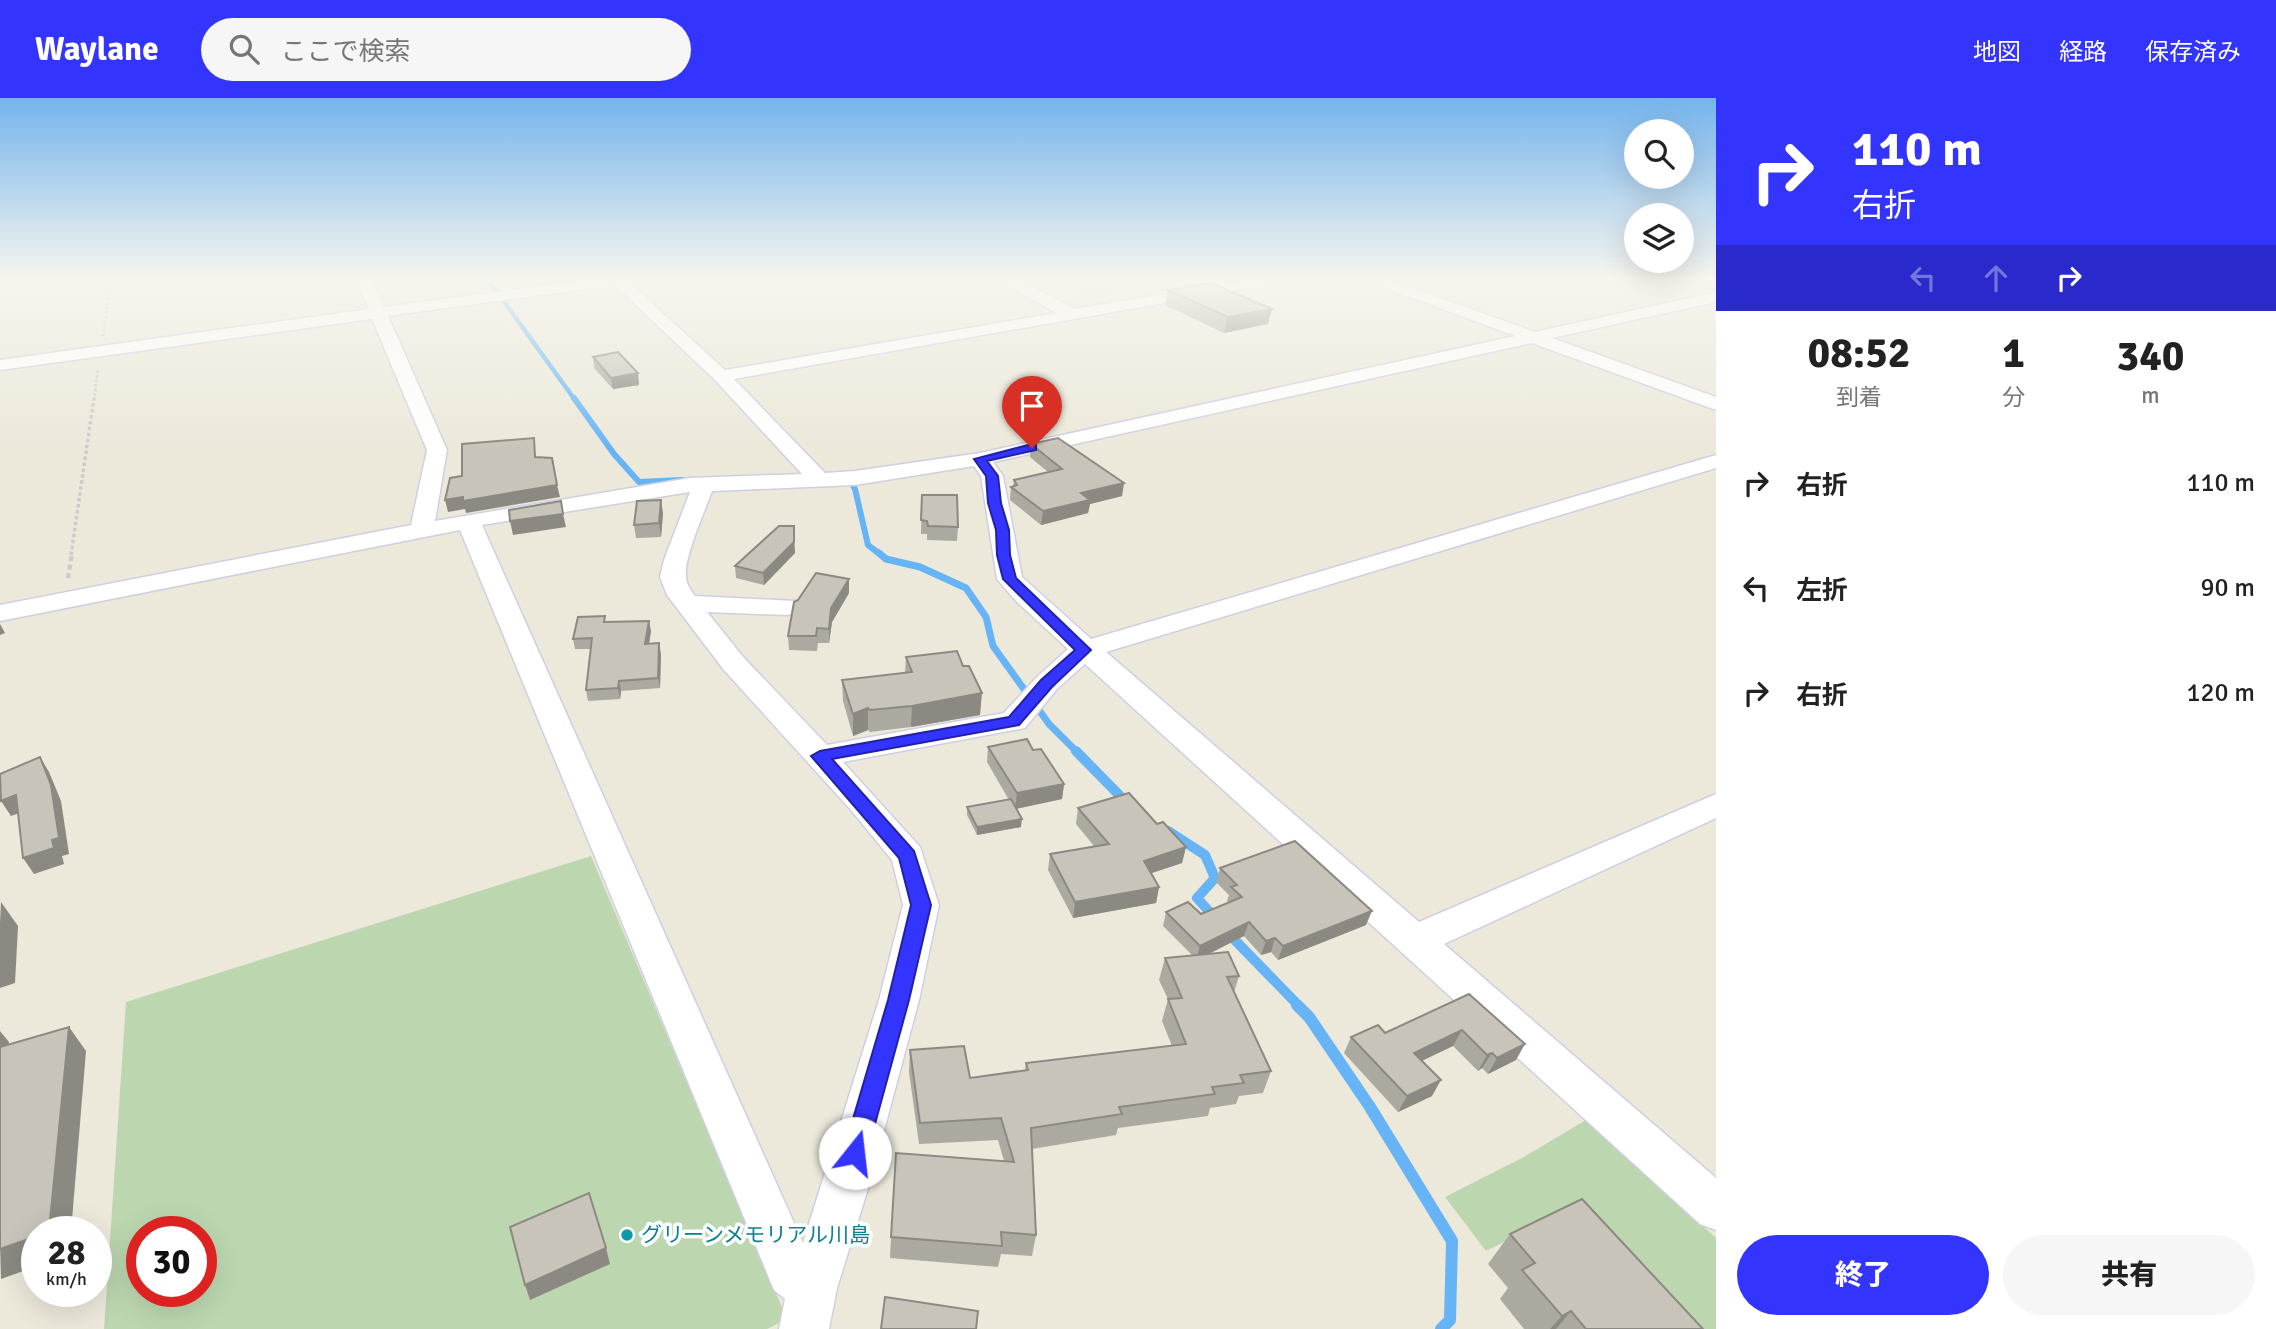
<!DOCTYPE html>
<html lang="ja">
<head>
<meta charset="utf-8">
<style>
  body { margin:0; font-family:Signika,"Noto Sans JP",sans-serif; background:#f6f6f6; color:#222; height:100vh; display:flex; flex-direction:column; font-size:26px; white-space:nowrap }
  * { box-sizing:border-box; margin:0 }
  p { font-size:23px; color:#767676 }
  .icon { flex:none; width:38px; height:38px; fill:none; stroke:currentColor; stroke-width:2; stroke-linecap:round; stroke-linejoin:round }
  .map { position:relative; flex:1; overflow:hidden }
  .sheet { display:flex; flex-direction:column; background:#fff; width:560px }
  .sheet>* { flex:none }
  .top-card { background:#3434ff; color:#fff; overflow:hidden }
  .buttons { position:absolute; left:1624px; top:21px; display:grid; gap:14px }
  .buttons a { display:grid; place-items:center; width:70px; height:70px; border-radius:50%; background:#fff; box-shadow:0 7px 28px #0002; font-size:35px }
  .speed { position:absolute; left:21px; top:1118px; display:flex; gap:14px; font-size:35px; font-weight:700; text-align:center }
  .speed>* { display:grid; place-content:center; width:91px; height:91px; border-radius:50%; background:#fff; box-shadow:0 7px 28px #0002; line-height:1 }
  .speed small { font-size:18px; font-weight:400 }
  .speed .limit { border:10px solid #d22; background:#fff; color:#111 }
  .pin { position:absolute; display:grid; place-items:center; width:60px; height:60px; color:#fff; margin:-72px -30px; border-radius:50% 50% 50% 0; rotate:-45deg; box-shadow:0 0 7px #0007 }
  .pin .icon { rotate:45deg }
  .me { position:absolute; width:77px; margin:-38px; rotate:16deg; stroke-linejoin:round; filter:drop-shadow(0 0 5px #0008) }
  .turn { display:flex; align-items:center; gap:24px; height:147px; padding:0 21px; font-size:32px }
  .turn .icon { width:91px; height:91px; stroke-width:2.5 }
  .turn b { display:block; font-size:49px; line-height:60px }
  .lanes { display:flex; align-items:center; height:66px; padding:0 21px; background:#0003; justify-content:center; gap:35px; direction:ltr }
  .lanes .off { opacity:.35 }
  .eta { display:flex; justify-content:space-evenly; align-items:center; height:119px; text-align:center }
  .eta b { font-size:42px; font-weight:800; line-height:49px }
  .cta { display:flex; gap:14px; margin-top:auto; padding:14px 21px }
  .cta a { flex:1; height:80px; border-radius:42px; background:#3434ff; color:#fff; font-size:28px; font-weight:800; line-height:80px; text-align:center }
  .cta a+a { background:#f6f6f6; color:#222 }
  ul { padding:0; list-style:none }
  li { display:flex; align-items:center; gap:21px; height:105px; padding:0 21px }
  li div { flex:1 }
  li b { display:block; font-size:26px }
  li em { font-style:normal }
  header { display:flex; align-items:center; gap:42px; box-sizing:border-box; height:98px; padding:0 35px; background:#3434ff; color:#fff }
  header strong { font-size:33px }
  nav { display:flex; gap:38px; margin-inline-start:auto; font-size:24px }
  .search { width:490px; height:63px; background:#f6f6f6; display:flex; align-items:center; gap:18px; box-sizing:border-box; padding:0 24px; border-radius:38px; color:#767676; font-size:26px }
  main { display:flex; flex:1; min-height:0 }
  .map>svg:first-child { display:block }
  .medical { fill:#f4dad6 }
  .cemetery { fill:#bcd7b0; fill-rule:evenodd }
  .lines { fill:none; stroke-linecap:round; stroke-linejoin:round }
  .stream-far4 { stroke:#66b4f5; stroke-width:4.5 }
  .stream-far3 { stroke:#66b4f5; stroke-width:6 }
  .stream-far2 { stroke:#66b4f5; stroke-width:7 }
  .stream-far1 { stroke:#66b4f5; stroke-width:10 }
  .stream { stroke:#66b4f5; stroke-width:12 }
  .minor-casing { stroke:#cfcfe3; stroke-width:3 }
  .path-far2 { stroke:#ccc; stroke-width:2.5; stroke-dasharray:2.5 2; stroke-linecap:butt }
  .path-far1 { stroke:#ccc; stroke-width:3.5; stroke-dasharray:3.5 2.5; stroke-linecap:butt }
  .path { stroke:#ccc; stroke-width:4.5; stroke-dasharray:5 3.5; stroke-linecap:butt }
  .minor { fill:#fff; fill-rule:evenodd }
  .wall { fill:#aca9a0 }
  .shaded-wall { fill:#8c8982 }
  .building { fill:#c8c4ba; stroke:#8c8982; stroke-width:2 }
  .route { fill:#3434ff; stroke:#2222a6; stroke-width:2 }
  .culture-dot { fill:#0f9aa8; stroke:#fff; stroke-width:2.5 }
  .labels { text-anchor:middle; stroke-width:7; stroke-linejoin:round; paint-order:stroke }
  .near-culture-label { font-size:21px; fill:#0d838f; stroke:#fff; text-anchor:start }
</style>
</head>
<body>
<header>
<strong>Waylane</strong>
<div class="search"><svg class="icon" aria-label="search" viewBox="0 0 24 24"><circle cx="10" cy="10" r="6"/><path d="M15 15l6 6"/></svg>ここで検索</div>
<nav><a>地図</a><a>経路</a><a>保存済み</a></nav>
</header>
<main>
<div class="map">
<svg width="1716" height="1231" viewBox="0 0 1716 1231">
  <rect width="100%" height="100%" fill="#ece8da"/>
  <!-- medical -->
  <polygon class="medical" points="1047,180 1179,180 1183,181 1122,192 1111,186 1104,187 1120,196 1090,201"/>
  <!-- cemetery -->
  <g class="cemetery">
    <path d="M591 758 787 1221 767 1231H104L126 904ZM142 1134H201V1194H142Z"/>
    <polygon points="1586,1022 1716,1140 1716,1231 1679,1231 1571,1111 1486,1153 1445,1099 1522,1060"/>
  </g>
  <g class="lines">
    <!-- stream-far4 -->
    <polyline class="stream-far4" points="487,180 575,302"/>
    <!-- stream-far3 -->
    <g class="stream-far3">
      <polyline points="574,300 614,356 639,384 682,382"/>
      <polyline points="849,381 855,391 868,447 881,457"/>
    </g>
    <!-- stream-far2 -->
    <polyline class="stream-far2" points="879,455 886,461 920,469 966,490 986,519 993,548 1049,626 1078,655"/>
    <!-- stream-far1 -->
    <g class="stream-far1">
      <polyline points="1076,653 1126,704"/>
      <polyline points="1168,733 1205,757 1215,780 1197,800 1216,821"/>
      <polyline points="1229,836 1299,908"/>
    </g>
    <!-- stream -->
    <polyline class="stream" points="1297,907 1309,919 1370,1009 1452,1143 1450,1222 1441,1231"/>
    <defs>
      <path id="minor" d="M356 180H370L384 209 600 180H638L630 185 725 272 1056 215 996 180H1014L1075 211 1259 180H1290L1283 184 734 281 825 375 855 373 980 355 1515 238 1367 183 1365 180H1385L1535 234 1716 194V204L1552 240 1716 299V312L1532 245 993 364 1003 378 1022 479 1091 541 1716 357V370L1106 554 1419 824 1716 696V720L1444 846 1716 1080V1132L1700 1126 1085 566 1057 591 1025 630 843 664 920 749 939 807 919 902 871 1081 837 1190 829 1231H779L785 1201 774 1192 460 432 0 523V507L411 427 427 352 372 221 0 272V262L369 211ZM615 187 715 282 802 376 690 380 435 423 447 352 388 218ZM974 368 981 378 997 481 1016 503 1068 551 1037 579 1004 615 827 647 744 560 707 514 787 517 796 515 800 509 796 503 695 498C691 493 686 485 686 478 684 459 705 413 712 393L855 387ZM690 394 664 462 660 479 667 497 724 572 851 712 892 762 903 807 879 902 803 1145 482 427Z"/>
    </defs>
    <!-- minor casing -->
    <use href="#minor" class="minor-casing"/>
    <!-- path-far2 -->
    <g class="path-far2">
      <polyline points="103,238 111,180"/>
      <polyline points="94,302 98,271"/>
    </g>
    <!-- path-far1 -->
    <polyline class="path-far1" points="71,457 94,300"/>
    <!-- path -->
    <polyline class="path" points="68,480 72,455"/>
    <!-- minor -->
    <use href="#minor" class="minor"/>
  </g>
  <!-- wall -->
  <g class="wall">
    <polygon points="1168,192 1268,226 1224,235 1165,207"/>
    <polygon points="593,259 638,275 639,287 613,291 594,270"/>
    <polygon points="1031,346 1122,398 1090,406 1088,415 1041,427 1010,402 1011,389 1013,388 1014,382 1048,374 1030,359"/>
    <polygon points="922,397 958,429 957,443 927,442 927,436 921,436"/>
    <polygon points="663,415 661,439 636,440 634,427"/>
    <polygon points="794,428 795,455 764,487 736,480 735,468"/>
    <polygon points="849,495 832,524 829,545 818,545 817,553 789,552 788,538"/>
    <polygon points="606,524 651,533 649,546 661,556 660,590 621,593 620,601 588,603 586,592 591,551 575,551 573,541"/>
    <polygon points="906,559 980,617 911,629 870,634 868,632 853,638 843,603 842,582 905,575"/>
    <polygon points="988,649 1033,652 1064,686 1062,701 1016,711 1021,729 977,737 967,717 967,709 1009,702 987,664"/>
    <polygon points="1078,710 1157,726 1186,749 1182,765 1151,775 1159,789 1156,805 1073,820 1048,772 1050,756 1094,748 1076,726"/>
    <polygon points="1220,770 1366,827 1278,862 1271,854 1261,857 1244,838 1209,856 1239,878 1234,894 1271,973 1263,995 1239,998 1236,1006 1210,1010 1208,1018 1118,1030 1116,1037 1032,1051 1036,1137 1032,1158 1001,1156 998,1169 890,1160 891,1139 1004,1063 998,1042 919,1046 909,974 910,952 970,980 1025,972 1026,965 1172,948 1162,923 1168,901 1159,882 1165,860 1192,857 1163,828 1166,814 1201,816 1229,804 1227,803 1229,797 1216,784"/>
    <polygon points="1469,896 1516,962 1488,976 1482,970 1478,973 1453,948 1422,963 1432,998 1398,1014 1344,955 1351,939 1385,935"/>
    <polygon points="1510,1136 1703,1231 1524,1231 1500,1201 1508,1190 1488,1166"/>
  </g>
  <!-- shaded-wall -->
  <g class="shaded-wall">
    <polygon points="1272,211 1268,226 1224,235 1228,219"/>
    <polygon points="638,275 639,287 613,291 611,280"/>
    <polygon points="1124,385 1122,398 1090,406 1088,415 1041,427 1043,413 1081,395"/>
    <polygon points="557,387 560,399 466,415 465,411 448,414 445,402"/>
    <polygon points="661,402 663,415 661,439 659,425"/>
    <polygon points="563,416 566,429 513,437 510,423"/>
    <polygon points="794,444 795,455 764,487 763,475"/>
    <polygon points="849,481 849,495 832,524 829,545 829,531 831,510"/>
    <polygon points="649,523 651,533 647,557 645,546"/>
    <polygon points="0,526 5,535 0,537"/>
    <polygon points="659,545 661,556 660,590 658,580"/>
    <polygon points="619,583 621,593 620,601 618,590"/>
    <polygon points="982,595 980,617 911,629 912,608"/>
    <polygon points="868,610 868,632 853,638 853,616"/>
    <polygon points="40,659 49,674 61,703 69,756 62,758 64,766 34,776 23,760"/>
    <polygon points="1064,686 1062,701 1015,711 1017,695"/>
    <polygon points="16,697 25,713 11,718 1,703"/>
    <polygon points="1022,721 1021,729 977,737 977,729"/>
    <polygon points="1186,749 1182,765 1140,779 1144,763"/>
    <polygon points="1159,789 1156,805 1073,820 1075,804"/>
    <polygon points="1,804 18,828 15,885 0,890 0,825"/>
    <polygon points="1372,813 1366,827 1278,862 1283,848"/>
    <polygon points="1249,824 1244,838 1196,862 1200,848"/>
    <polygon points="1275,840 1271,854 1261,857 1266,843"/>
    <polygon points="69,929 86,953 71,1134 46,1134"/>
    <polygon points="1462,932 1453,948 1406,970 1414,955"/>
    <polygon points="0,933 9,944 6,976 0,969"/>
    <polygon points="1525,946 1516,962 1488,976 1497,960"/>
    <polygon points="1492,955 1482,970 1478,973 1487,957"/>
    <polygon points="1441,982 1432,998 1398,1014 1407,998"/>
    <polygon points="37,1138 37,1168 1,1181 0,1145"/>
    <polygon points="606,1150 610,1166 530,1202 525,1187"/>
    <polygon points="1571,1213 1556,1231 1550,1231 1562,1218"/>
  </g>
  <!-- building -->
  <g class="building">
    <polygon points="1211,185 1272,211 1228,219 1168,192"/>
    <polygon points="618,254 638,275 611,280 593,259"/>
    <polygon points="534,340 535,359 552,360 557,387 463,403 463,399 445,402 450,380 462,378 462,346"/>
    <polygon points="1058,340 1124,385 1081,395 1090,402 1043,413 1011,389 1017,387 1014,382 1062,371 1031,346"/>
    <polygon points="922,397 957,397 958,429 928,428 927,423 921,422"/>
    <polygon points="661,402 659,425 634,427 637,403"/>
    <polygon points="561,403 563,416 510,423 509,412"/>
    <polygon points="779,428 794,428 794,444 763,475 735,468"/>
    <polygon points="816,475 849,481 831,510 829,531 817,530 816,538 788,538 794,504 798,502"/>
    <polygon points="605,518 604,524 649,523 645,546 659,545 658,580 619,583 618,590 586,592 592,540 573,541 578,519"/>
    <polygon points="957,553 963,568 969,568 982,595 912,608 870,612 868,610 853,616 842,582 912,574 906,559"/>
    <polygon points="1027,641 1033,652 1041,651 1064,686 1017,695 988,649"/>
    <polygon points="40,659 51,687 59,740 52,742 54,750 23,760 16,697 1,703 0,676"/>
    <polygon points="1129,695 1157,726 1163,724 1186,749 1144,763 1159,789 1075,804 1050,756 1109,746 1078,710"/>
    <polygon points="1011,701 1022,721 977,729 967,709"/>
    <polygon points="1295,743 1372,813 1283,848 1275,840 1266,843 1249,824 1200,848 1166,814 1188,804 1201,816 1242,799 1231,789 1237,787 1220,770"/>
    <polygon points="1228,854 1239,878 1227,879 1271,973 1240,977 1244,985 1212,989 1215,996 1119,1009 1122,1016 1031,1030 1036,1137 1001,1134 1002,1148 891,1139 896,1055 1014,1064 1001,1020 920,1025 910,952 964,948 970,980 1028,972 1026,965 1186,946 1168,901 1182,900 1165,860"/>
    <polygon points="1469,896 1525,946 1497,960 1492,955 1487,957 1462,932 1414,955 1441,982 1407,998 1351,939 1378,927 1385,935"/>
    <polygon points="69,929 49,1133 37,1134 37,1138 0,1151 0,949"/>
    <polygon points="589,1095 606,1150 525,1187 510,1129"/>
    <polygon points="1582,1101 1703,1231 1586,1231 1571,1213 1562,1218 1522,1172 1535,1165 1510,1136"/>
    <polygon points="885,1199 978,1213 976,1231 881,1231"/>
  </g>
  <!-- sky -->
  <linearGradient id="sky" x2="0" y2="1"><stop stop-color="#74b4ed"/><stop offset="0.51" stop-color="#f6f5ee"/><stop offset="1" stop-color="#f6f5ee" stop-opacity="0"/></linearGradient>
  <rect width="1716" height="352" fill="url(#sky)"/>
  <!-- route -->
  <polygon class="route" points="1032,346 1036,347 1036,352 987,363 998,378 1001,405 1009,432 1010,457 1016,480 1091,552 1052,589 1019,627 832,661 914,753 931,807 909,902 867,1055 864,1063 855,1067 847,1063 843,1055 888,902 911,807 899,760 811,658 820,653 1009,619 1041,582 1075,552 1003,481 997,457 996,432 988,405 986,378 974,361"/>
  <!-- markers -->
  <circle class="culture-dot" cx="627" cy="1137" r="7"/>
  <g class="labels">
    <!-- near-culture labels -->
    <g class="near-culture-label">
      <text x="641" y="1144">グリーンメモリアル川島</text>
    </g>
  </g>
</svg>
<div class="buttons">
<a><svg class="icon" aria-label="search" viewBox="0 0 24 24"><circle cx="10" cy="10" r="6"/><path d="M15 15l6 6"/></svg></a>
<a><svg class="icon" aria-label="layers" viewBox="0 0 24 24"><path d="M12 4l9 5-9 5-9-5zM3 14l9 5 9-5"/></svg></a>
</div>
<div class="speed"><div>28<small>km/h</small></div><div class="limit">30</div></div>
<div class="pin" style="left:1032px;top:350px;background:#d93025"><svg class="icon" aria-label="arrive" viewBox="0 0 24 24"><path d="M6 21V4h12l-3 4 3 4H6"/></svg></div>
<svg class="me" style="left:855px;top:1055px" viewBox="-20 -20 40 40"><circle r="19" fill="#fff"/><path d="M0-13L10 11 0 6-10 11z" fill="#3434ff"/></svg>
</div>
<section class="sheet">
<div class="top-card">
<div class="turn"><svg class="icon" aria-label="right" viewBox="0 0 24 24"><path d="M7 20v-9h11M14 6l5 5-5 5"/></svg><div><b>110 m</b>右折</div></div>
<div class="lanes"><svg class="icon off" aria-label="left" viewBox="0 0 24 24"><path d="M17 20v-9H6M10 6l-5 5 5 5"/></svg><svg class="icon off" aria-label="ahead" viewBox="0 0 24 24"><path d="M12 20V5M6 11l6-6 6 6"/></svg><svg class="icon" aria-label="right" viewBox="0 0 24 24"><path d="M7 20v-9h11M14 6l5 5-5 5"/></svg></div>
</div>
<div class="eta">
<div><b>08:52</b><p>到着</p></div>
<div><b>1</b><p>分</p></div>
<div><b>340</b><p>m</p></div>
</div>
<ul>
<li><svg class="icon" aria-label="right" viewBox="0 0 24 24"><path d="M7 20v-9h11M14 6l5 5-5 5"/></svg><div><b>右折</b></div><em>110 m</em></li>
<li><svg class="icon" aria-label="left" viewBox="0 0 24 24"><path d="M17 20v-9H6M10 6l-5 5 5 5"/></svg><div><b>左折</b></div><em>90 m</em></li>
<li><svg class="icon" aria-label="right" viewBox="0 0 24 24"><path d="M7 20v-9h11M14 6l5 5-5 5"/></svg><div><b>右折</b></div><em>120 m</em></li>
</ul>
<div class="cta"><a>終了</a><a>共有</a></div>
</section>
</main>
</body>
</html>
